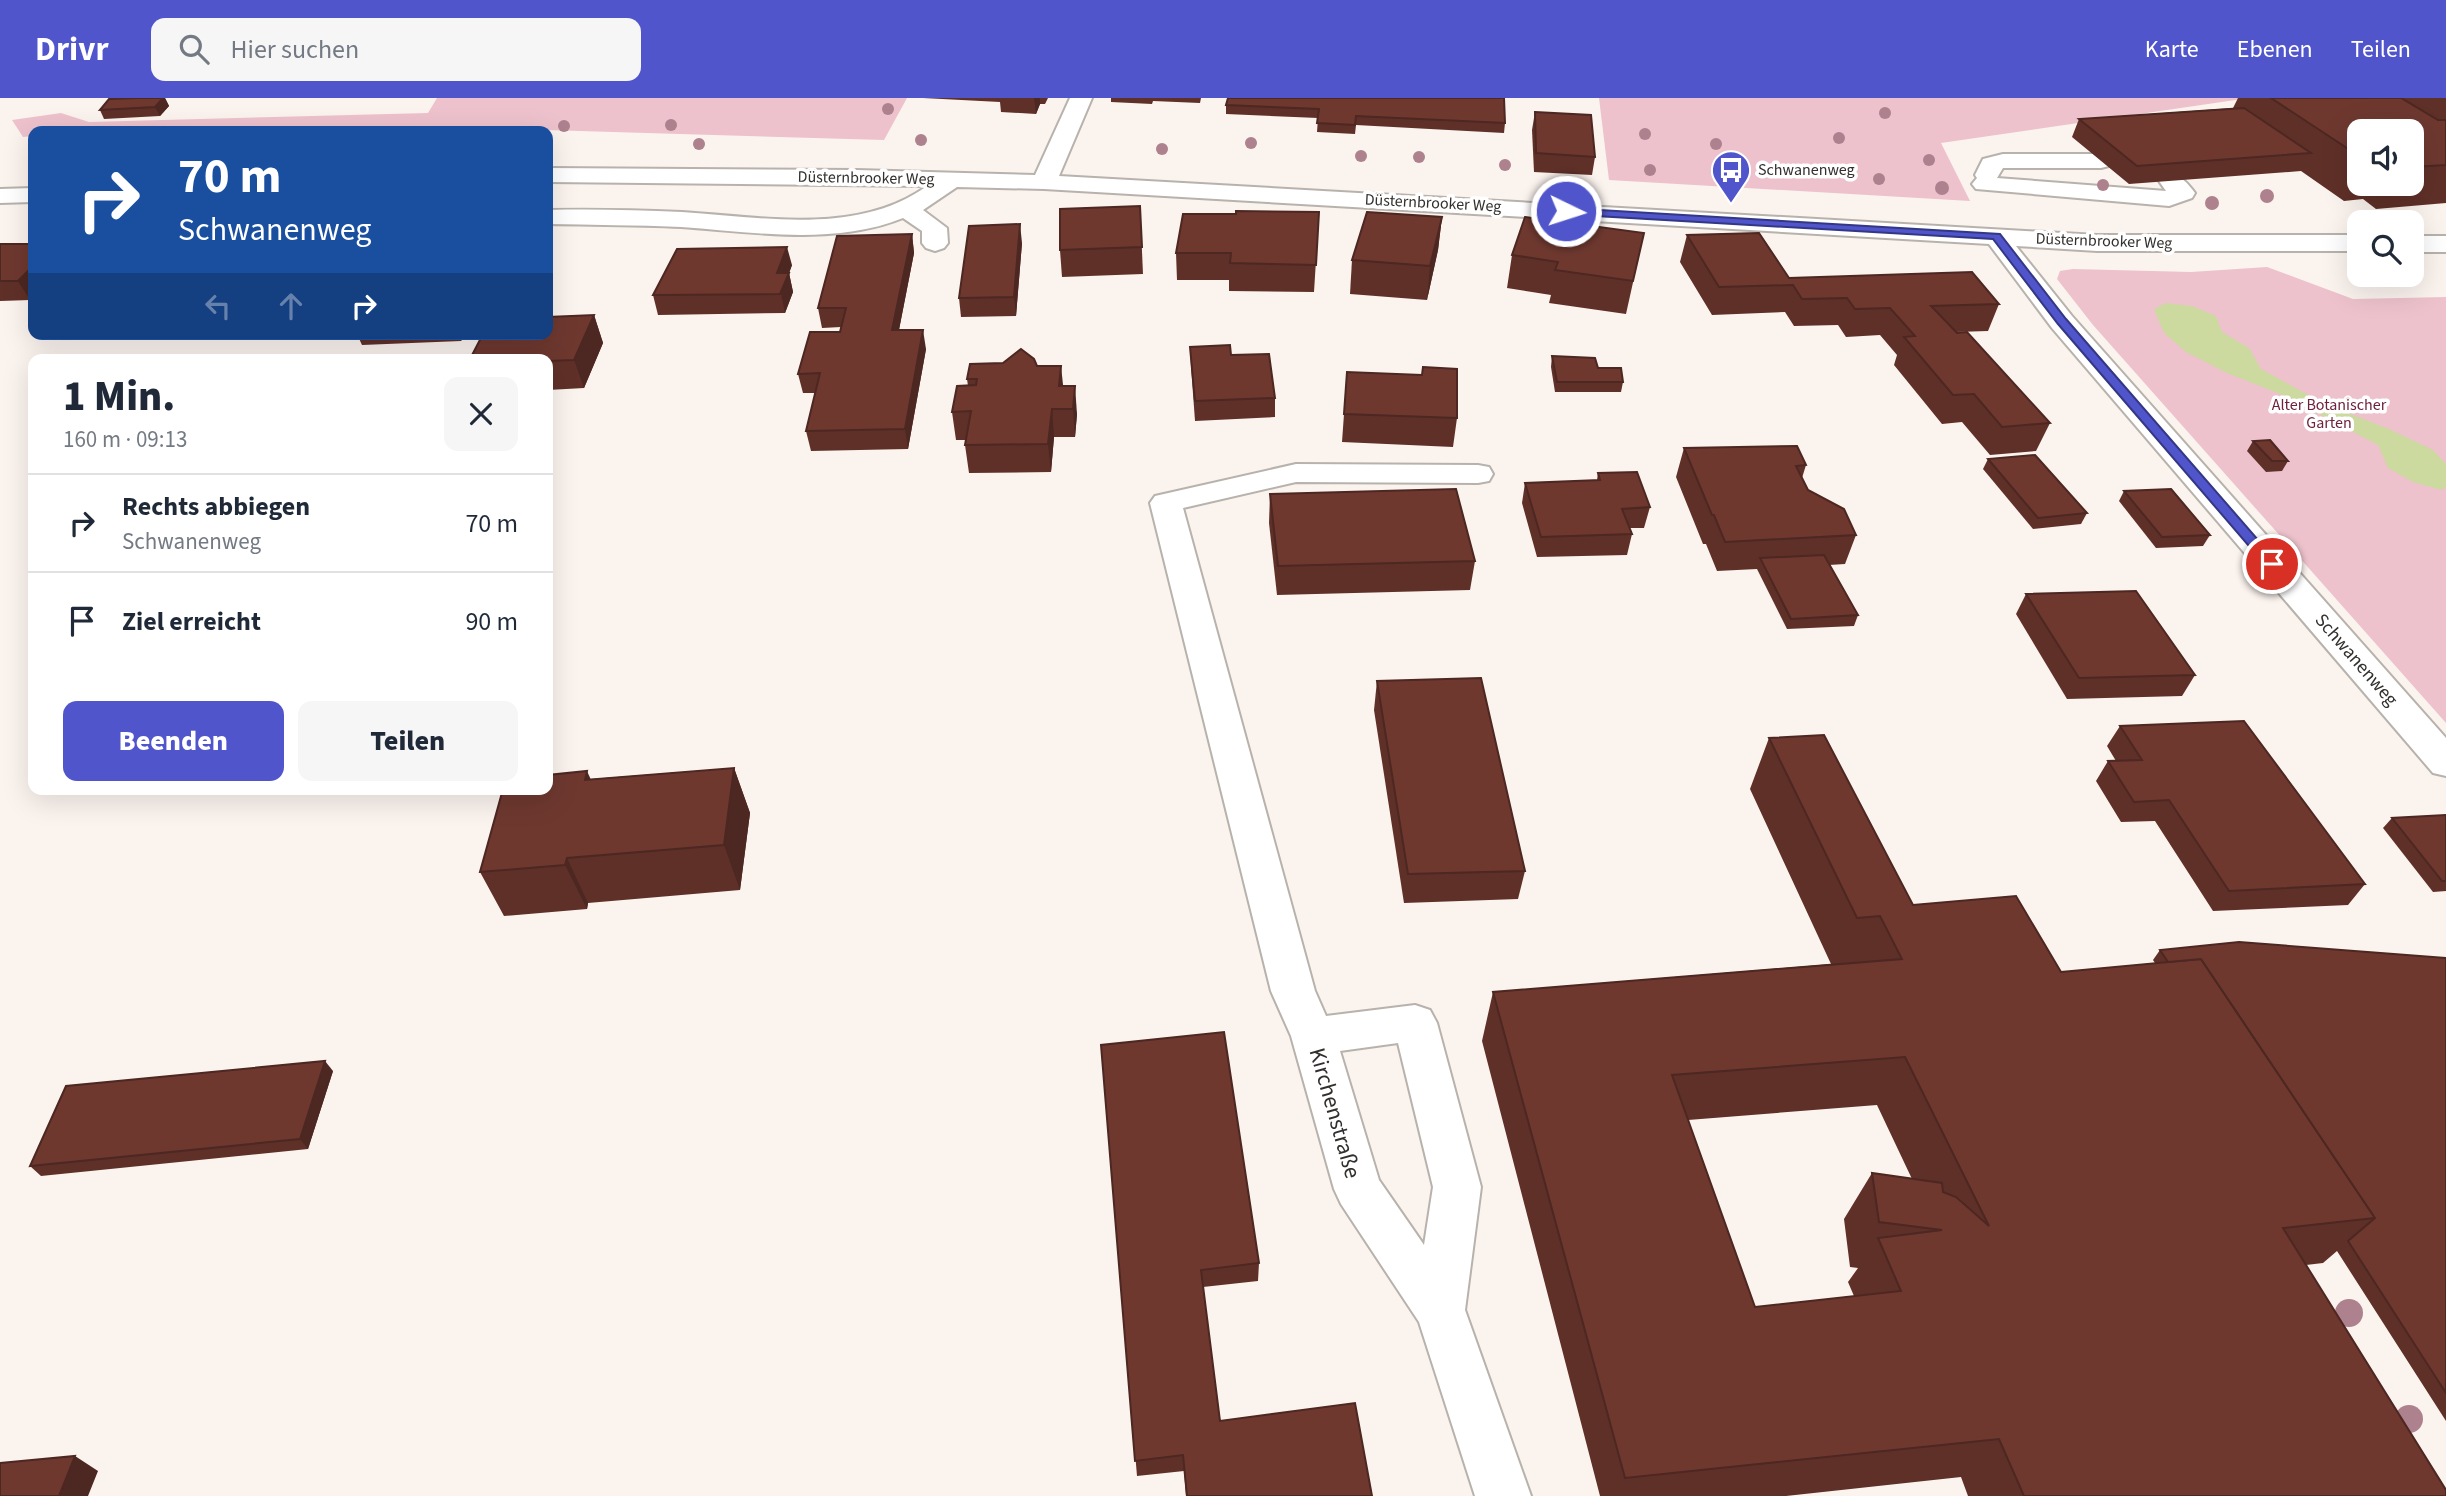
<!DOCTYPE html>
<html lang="de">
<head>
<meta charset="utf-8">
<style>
  :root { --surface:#fff; --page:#f6f6f7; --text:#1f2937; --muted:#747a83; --line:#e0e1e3; --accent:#5055cb }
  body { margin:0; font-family:"Source Sans 3",sans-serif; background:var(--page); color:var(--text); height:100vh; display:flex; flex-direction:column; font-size:26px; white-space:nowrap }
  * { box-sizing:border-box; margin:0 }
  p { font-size:23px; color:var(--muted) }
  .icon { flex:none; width:38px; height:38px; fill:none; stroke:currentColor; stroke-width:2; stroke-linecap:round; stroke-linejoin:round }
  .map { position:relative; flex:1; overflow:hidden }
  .side { position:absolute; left:28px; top:256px; width:525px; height:441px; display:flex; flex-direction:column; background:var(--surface); border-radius:14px; box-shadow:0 7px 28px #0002 }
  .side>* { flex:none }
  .banner { position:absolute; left:28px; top:28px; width:525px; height:214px; border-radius:14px; box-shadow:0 7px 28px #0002; background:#1a4fa0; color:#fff; overflow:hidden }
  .fabs { position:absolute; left:2347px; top:21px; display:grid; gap:14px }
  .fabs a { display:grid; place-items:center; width:77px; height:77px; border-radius:14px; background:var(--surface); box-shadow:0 7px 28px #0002; font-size:35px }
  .pin { position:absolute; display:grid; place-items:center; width:60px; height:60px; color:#fff; margin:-30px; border:4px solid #fff; border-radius:50%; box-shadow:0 2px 7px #0007 }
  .me { position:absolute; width:77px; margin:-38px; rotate:94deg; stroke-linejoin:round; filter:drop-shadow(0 0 5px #0008) }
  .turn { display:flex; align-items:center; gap:24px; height:147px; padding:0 35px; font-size:32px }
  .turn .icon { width:91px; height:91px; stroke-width:2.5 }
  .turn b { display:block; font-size:49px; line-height:60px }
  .lanes { display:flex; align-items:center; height:66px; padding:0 35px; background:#0003; justify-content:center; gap:35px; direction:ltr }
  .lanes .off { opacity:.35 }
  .round { display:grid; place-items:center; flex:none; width:74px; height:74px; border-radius:14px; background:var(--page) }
  .head { display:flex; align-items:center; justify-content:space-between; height:119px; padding:0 35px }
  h1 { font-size:42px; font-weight:800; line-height:52px }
  .button { display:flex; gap:14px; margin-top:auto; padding:14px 35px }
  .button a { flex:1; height:80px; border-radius:14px; background:var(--accent); color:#fff; font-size:28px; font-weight:800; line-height:80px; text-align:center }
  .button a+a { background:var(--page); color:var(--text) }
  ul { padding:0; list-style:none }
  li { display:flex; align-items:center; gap:21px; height:98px; padding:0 35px; border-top:2px solid var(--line) }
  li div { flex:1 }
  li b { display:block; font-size:26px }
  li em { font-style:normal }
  header { display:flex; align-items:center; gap:42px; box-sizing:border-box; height:98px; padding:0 35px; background:var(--accent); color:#fff }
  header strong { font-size:33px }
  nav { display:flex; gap:38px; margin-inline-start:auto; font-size:24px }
  .search { width:490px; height:63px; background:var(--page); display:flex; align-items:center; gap:18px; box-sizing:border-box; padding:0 24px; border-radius:14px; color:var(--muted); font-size:26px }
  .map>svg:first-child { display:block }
  .green { fill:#edc2cc }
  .water { fill:#ccd99f }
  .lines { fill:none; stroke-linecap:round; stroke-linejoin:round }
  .minor-casing { stroke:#b8b2ac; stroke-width:4 }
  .minor { fill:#fff; fill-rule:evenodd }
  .tree { fill:#ad818d }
  .wall { fill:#5f3028; fill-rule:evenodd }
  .shaded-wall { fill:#4d2721 }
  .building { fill:#6e382f; stroke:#4d2721; stroke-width:2; fill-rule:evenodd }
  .route { fill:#5055cb; stroke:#343784; stroke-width:2 }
  .labels { text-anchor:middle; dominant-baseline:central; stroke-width:7; stroke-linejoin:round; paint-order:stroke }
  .far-poi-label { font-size:16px; fill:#32302d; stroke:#fff; text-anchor:start }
  .far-street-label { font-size:16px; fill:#32302d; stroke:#fff }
  .far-park-label { font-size:16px; fill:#6e233d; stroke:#fff }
  .street-label { font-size:19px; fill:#32302d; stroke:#fff }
  .near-street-label { font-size:23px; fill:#32302d; stroke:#fff }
</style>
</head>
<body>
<header>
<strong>Drivr</strong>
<div class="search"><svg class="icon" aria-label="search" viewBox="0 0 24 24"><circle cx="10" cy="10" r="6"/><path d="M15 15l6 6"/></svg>Hier suchen</div>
<nav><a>Karte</a><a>Ebenen</a><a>Teilen</a></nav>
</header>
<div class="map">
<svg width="2446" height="1398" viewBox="0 0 2446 1398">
  <rect width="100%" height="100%" fill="#fbf3ee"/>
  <!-- green -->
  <g class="green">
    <polygon points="437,0 907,0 884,42 546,32 33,33 33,38 23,39 12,22 61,15 89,24 428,15"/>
    <polygon points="1599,0 2249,0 1941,45 1970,103 1609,82"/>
    <polygon points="2267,169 2353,201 2446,199 2446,625 2093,227 2057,181 2060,173 2073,171 2191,174"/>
  </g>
  <!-- water -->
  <polygon class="water" points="2166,205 2192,208 2216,218 2222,234 2249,250 2261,271 2325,306 2389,331 2433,352 2446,366 2446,389 2441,392 2413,384 2388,370 2378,347 2285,298 2227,275 2186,254 2164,235 2154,211"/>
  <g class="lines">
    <!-- minor casing -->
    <g class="minor-casing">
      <g id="minor">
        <path d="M1070 0H1092L1059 78 2097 137H2359V153H2097L2016 148 2072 218 2446 640V678L2433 675 2052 230 1989 146 1044 91 957 89 923 112 947 130 948 145 944 150 935 153 926 150 922 145V133L903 120C834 148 753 134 681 129 636 127 592 127 548 126V112C593 111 637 112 682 114 762 119 858 138 927 88L548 84V70L857 72 1035 77Z"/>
        <path d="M2003 56H2101L2109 58 2113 63 2109 68 2101 70H2003L1997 80 2166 93 2159 83 2163 78C2178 74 2186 83 2195 95L2192 100 2169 108 1976 91 1972 86 1977 80 1975 77 1983 61Z"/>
        <polygon points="33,90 33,104 0,105 0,91"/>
        <rect x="2412" y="138" width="34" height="16"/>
        <path d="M1296 366 1478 367 1489 369 1493 376 1489 383 1478 385 1296 384 1183 410 1315 893 1326 918 1415 907 1430 912 1437 925 1481 1089 1465 1212 1531 1398H1475L1419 1224 1341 1106 1334 1091 1291 938 1271 893 1150 405 1155 398ZM1398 945 1433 1089 1424 1147 1379 1082 1340 953Z"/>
      </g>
    </g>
    <!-- minor -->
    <use href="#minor" class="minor"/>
  </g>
  <!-- trees -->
  <g class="tree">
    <circle cx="888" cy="11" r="6"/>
    <circle cx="1885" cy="15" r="6"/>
    <circle cx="671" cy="27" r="6"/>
    <circle cx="564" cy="28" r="6"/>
    <circle cx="1645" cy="36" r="6"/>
    <circle cx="1839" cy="40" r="6"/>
    <circle cx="921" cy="42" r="6"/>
    <circle cx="1251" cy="45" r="6"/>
    <circle cx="699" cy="46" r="6"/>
    <circle cx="1716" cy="46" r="6"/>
    <circle cx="1162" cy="51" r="6"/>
    <circle cx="1361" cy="58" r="6"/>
    <circle cx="1419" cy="59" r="6"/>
    <circle cx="1929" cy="62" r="6"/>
    <circle cx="1505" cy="67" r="6"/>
    <circle cx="1650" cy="72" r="6"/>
    <circle cx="1879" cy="81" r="6"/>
    <circle cx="2103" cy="87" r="6"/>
    <circle cx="1942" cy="90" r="7"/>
    <circle cx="2267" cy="98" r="7"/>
    <circle cx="2212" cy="105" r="7"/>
    <circle cx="2349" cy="1215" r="14"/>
    <circle cx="2409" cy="1321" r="14"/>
  </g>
  <!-- wall -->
  <g class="wall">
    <polygon points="137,0 165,0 169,8 160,18 104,21 100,12"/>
    <polygon points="923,0 1048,0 1045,6 1040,6 1036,16 1001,14 1000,4"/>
    <polygon points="1111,0 1201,0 1200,5 1153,3 1152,6 1111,4"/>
    <polygon points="1228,0 1505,25 1504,35 1356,27 1355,36 1317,34 1318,20 1226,16 1226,7"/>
    <path d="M2238 0H2446V105L2376 111 2363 101 2344 103 2301 73 2129 86 2072 39 2079 21 2233 10ZM2359 33H2412V86H2359Z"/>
    <polygon points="1535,14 1595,59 1592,77 1534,74 1532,32"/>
    <polygon points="1140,108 1143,176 1062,179 1060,152"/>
    <polygon points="1319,114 1314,194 1229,193 1229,182 1177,182 1176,155 1236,116"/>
    <polygon points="1442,119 1438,152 1427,202 1350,196 1352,162"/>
    <polygon points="1644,135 1626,216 1549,205 1551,197 1507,190 1512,157"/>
    <polygon points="912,136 914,155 899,232 926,251 908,351 811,353 806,333 815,295 803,295 798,276 840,234 841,229 822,230 818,210"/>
    <polygon points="1687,137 1789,180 1999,206 1988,233 1956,234 2050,325 2036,353 1990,357 1962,324 1942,326 1894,267 1897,257 1880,237 1846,239 1838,227 1794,228 1785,214 1712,217 1680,164"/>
    <polygon points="1022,145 1016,218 961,219 959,200"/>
    <polygon points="0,146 33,146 33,199 30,202 0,203"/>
    <polygon points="792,167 789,175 793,194 785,215 658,217 653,197"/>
    <polygon points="594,217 603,245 584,290 548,292 548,261"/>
    <polygon points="357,236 465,236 461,243 362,247"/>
    <polygon points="1190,249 1231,257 1275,300 1275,319 1195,323 1191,268"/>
    <polygon points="1552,258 1623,284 1621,294 1555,294 1551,269"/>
    <polygon points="1037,268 1063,288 1077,316 1075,339 1054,339 1051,374 969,375 965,347 966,342 956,342 952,314 968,288 967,281"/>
    <polygon points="1423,269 1457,320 1453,349 1342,344 1347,274 1422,277"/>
    <polygon points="2253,343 2288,363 2282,373 2266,374 2247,353"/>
    <polygon points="1684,350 1806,367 1802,380 1808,392 1856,437 1845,466 1829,467 1858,517 1854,528 1787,531 1757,471 1717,473 1706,446 1703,446 1676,379"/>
    <polygon points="1988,361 2087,415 2081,426 2033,431 1983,371"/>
    <polygon points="1598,375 1650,409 1644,430 1629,430 1632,436 1627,457 1537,459 1522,405 1525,385 1597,382"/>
    <polygon points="2124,393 2210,437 2203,448 2156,450 2119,403"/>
    <polygon points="1270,396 1475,463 1470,492 1277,497 1269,425"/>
    <polygon points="2026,496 2195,577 2182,598 2067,601 2016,516"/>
    <polygon points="1377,583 1525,773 1518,801 1404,805 1374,612"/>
    <polygon points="2120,628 2365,786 2348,807 2213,813 2155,723 2121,724 2096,683 2108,663 2116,663 2107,648"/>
    <path d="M1769 640 1913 807 2061 874 2155 865 2153 862 2160 852 2446 860V1323L2337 1153 2323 1165 2306 1167 2446 1398H1968L1961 1379 1786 1398H1600L1482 943 1493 894 1831 866 1750 691ZM1877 1007 1912 1081 1872 1075 1844 1121 1850 1169 1858 1170 1848 1184 1854 1198 1755 1209 1688 1022Z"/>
    <polygon points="734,670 750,715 740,792 588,805 587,811 504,818 480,774 591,681"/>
    <polygon points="2446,717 2446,793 2433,794 2383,730 2392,720"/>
    <polygon points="1101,947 1259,1165 1258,1183 1203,1189 1220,1323 1372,1398 1186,1398 1184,1373 1137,1378"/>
    <polygon points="333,973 308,1051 41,1078 30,1068"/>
  </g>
  <!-- shaded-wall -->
  <g class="shaded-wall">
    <polygon points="163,0 165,0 169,8 160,18 155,9"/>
    <polygon points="1034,0 1040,0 1040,6 1036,16"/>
    <polygon points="1442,119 1438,152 1427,202 1430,168"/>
    <polygon points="1020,126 1022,145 1016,218 1014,199"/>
    <polygon points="912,136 914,155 895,252 892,232"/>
    <polygon points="787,149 792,167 788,178 789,175 793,194 785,215 777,175"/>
    <polygon points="33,168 33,199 30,202 18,183"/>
    <polygon points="594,217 603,245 584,290 574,262"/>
    <polygon points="923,232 926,251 908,351 905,331"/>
    <polygon points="458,236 465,236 461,243"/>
    <polygon points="1061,268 1064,296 1059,288"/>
    <polygon points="1075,288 1077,316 1075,339 1073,311"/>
    <polygon points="1052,311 1054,339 1051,374 1048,346"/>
    <polygon points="734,670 750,715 740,792 724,747"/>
    <polygon points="587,673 607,718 585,682"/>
    <polygon points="567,760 588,805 587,811 565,767"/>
    <polygon points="325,963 333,973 308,1051 300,1041"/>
    <polygon points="75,1358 98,1373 88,1398 59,1398"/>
  </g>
  <!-- building -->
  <g class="building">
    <polygon points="137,0 163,0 155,9 100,12 109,1"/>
    <polygon points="1228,0 1504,0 1505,25 1356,18 1355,27 1317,25 1319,11 1226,7"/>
    <polygon points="2271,0 2401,0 2438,22 2446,22 2446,67 2412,69 2412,33 2359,33 2359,58"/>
    <polygon points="2244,10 2311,55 2137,68 2079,21"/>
    <polygon points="1535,14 1591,17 1595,59 1536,55"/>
    <polygon points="1140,108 1142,149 1060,152 1060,111"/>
    <polygon points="1236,113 1319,114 1316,167 1230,165 1231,155 1176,155 1183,116 1236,116"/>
    <polygon points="1367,114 1442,119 1430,168 1352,162"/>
    <polygon points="1525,119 1644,135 1633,183 1555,172 1558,164 1512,157"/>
    <polygon points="1020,126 1014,199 959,200 969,128"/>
    <polygon points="1759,135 1789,180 1972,174 1999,206 1931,208 1957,235 1967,234 2050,325 2002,329 1974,296 1953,297 1904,239 1915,238 1890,210 1855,211 1847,200 1802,201 1793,187 1719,189 1687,137"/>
    <polygon points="912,136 892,232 923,232 905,331 806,333 820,275 798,276 810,234 840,234 846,210 818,210 837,138"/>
    <polygon points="0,146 33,146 33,168 18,183 0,183"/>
    <polygon points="787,149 777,175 789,175 780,196 653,197 677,151"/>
    <polygon points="594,217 574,262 548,263 548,261 470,261 483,236 548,236 548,219"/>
    <polygon points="1230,247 1231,257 1269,256 1275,300 1195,303 1190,249"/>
    <polygon points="1021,251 1034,261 1037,268 1061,268 1059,288 1075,288 1073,311 1052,311 1048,346 965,347 971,313 952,314 957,288 976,287 977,281 967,281 970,266 1003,265"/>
    <polygon points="1552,258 1595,260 1598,270 1621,270 1623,284 1557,284"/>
    <polygon points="1423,269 1457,271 1457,320 1344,316 1347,274 1422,277"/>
    <polygon points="2270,342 2288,363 2272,363 2253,343"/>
    <polygon points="1797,348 1806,367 1796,368 1808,392 1844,411 1856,437 1725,444 1714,417 1712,417 1684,350"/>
    <polygon points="2035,357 2087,415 2038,420 1988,361"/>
    <polygon points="1637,374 1650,409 1622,411 1632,436 1541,439 1525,385 1600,382 1598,375"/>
    <polygon points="1456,391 1475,463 1278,468 1270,396"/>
    <polygon points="2171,391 2210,437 2162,439 2124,393"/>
    <polygon points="1824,457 1858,517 1791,521 1760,460"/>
    <polygon points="2136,493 2195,577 2079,580 2026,496"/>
    <polygon points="1481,580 1525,773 1408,776 1377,583"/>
    <polygon points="2244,623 2365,786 2229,793 2169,702 2134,704 2108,663 2142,662 2120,628"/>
    <path d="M1824 637 1913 807 2016 798 2061 874 2201 861 2375 1120 2283 1130 2446 1392V1398H2024L1999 1341 1625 1380 1493 894 1902 861 1880 818 1857 820 1769 640ZM1905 959 1989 1128 1956 1099 1943 1094 1942 1085 1872 1075 1879 1124 1942 1132 1878 1140 1901 1193 1755 1209 1672 977Z"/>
    <polygon points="734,670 724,747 567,760 565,767 480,774 503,691 548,691 548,677 587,673 585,682"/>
    <polygon points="2446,717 2446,783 2442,783 2392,720"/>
    <polygon points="2239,844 2446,860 2446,1295 2348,1143 2375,1120 2201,861 2168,864 2160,852"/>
    <polygon points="1224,934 1259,1165 1201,1172 1220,1323 1355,1305 1372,1398 1187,1398 1183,1357 1135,1363 1101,947"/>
    <polygon points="325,963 300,1041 30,1068 66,988"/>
    <polygon points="75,1358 59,1398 0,1398 0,1365"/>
  </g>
  <!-- route -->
  <polygon class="route" points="1566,110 2000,136 2066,221 2279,466 2277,469 2267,469 2058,226 1993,141 1562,116 1562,111"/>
  <!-- icons -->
  <defs>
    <g id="bus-pin" transform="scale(2.0125)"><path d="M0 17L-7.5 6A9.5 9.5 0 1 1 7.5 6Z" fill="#5055cb" stroke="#fff"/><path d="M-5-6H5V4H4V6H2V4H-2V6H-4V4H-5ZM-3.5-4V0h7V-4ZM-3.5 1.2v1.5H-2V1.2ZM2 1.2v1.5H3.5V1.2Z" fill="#fff"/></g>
  </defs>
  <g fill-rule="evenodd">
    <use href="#bus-pin" x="1731" y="72"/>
  </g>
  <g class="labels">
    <!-- far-poi labels -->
    <g class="far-poi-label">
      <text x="1758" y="72">Schwanenweg</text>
    </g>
    <!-- far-street labels -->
    <g class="far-street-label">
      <text transform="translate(866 80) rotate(1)">Düsternbrooker Weg</text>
      <text transform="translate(1433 105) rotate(3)">Düsternbrooker Weg</text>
      <text transform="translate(2104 143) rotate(2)">Düsternbrooker Weg</text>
    </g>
    <!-- far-park labels -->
    <g class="far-park-label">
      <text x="2329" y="307">Alter Botanischer<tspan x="2329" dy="18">Garten</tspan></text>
    </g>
    <!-- street labels -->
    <g class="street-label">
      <text transform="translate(2356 562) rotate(49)">Schwanenweg</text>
    </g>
    <!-- near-street labels -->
    <g class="near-street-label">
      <text transform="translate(1335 1015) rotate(74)">Kirchenstraße</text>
    </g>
  </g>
</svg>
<div class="fabs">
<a><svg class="icon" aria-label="sound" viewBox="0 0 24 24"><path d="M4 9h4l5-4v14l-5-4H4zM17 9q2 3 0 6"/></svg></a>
<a><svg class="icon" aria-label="search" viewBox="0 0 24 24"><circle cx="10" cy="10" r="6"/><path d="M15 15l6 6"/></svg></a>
</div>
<div class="pin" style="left:2272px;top:466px;background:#d93025"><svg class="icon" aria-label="arrive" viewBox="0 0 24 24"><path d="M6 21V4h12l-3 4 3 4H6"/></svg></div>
<svg class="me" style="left:1566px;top:113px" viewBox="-20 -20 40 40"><circle r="17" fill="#5055cb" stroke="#fff" stroke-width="3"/><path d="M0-11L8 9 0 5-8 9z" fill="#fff"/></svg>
<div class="banner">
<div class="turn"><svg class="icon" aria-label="right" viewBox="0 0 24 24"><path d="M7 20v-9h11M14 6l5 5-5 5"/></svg><div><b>70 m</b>Schwanenweg</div></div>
<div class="lanes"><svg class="icon off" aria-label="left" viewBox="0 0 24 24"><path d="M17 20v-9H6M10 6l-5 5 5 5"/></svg><svg class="icon off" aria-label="ahead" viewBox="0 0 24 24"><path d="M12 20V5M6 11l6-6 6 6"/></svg><svg class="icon" aria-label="right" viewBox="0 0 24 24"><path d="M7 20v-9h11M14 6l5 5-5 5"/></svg></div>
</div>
<section class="side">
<div class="head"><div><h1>1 Min.</h1><p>160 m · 09:13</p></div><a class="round"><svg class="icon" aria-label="close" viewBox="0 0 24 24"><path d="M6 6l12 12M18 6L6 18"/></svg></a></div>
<ul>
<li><svg class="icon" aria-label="right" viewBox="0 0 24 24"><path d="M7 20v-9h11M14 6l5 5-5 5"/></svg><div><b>Rechts abbiegen</b><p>Schwanenweg</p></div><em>70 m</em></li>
<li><svg class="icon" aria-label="arrive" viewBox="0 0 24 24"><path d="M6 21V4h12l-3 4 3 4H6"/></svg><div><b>Ziel erreicht</b></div><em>90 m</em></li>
</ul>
<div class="button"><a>Beenden</a><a>Teilen</a></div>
</section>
</div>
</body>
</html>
